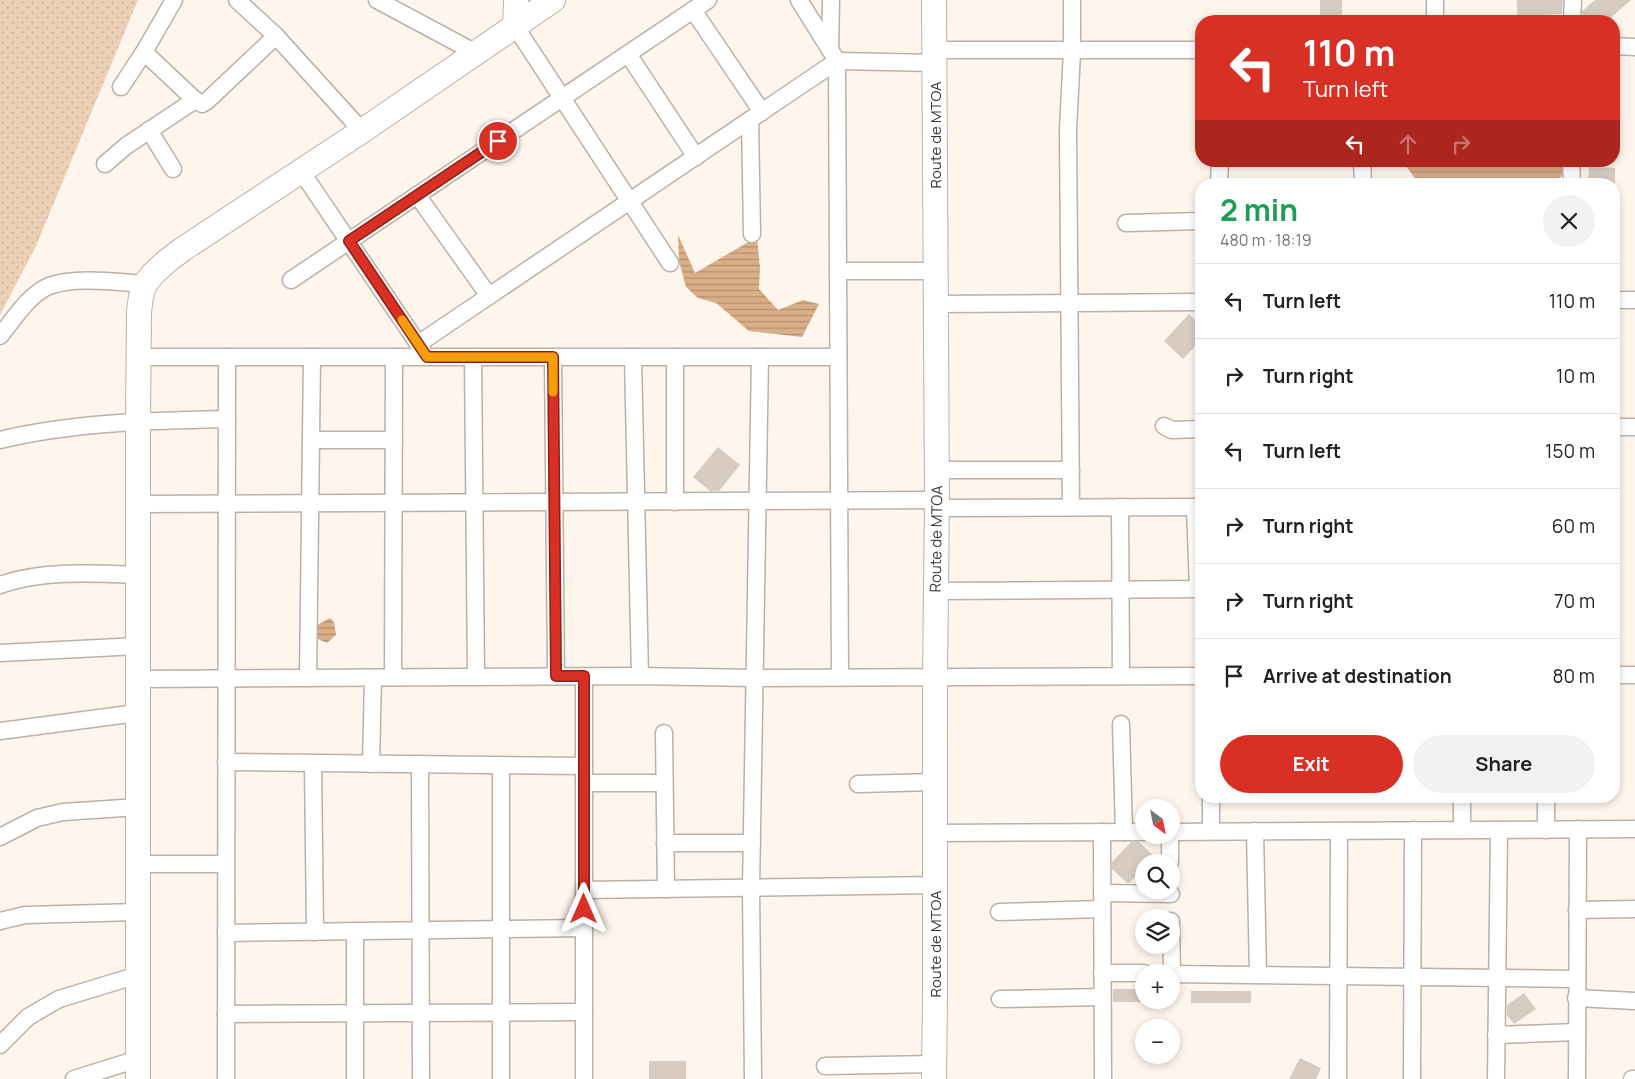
<!DOCTYPE html>
<html lang="en">
<head>
<meta charset="utf-8">
<style>
  :root { --surface:#fff; --page:#f2f2f2; --text:#222; --muted:#767676; --line:#e0e0e0; --accent:#d93025 }
  body { margin:0; font-family:Manrope,sans-serif; background:var(--page); color:var(--text); height:100vh; display:flex; flex-direction:column; font-size:19px; white-space:nowrap }
  * { box-sizing:border-box; margin:0 }
  p { font-size:16px; color:var(--muted) }
  .icon { flex:none; width:28px; height:28px; fill:none; stroke:currentColor; stroke-width:2; stroke-linecap:round; stroke-linejoin:round }
  .map { position:relative; flex:1; overflow:hidden }
  .panel { position:absolute; left:1195px; top:178px; width:425px; height:625px; display:flex; flex-direction:column; background:var(--surface); border-radius:20px; box-shadow:0 2px 8px #0003 }
  .panel>* { flex:none }
  .banner { position:absolute; left:1195px; top:15px; width:425px; height:152px; border-radius:20px; box-shadow:0 2px 8px #0003; background:#d93025; color:#fff; overflow:hidden }
  .needle { width:32px; rotate:148deg }
  .controls { position:absolute; left:1135px; top:799px; display:grid; gap:10px }
  .controls a { display:grid; place-items:center; width:45px; height:45px; border-radius:50%; background:var(--surface); box-shadow:0 2px 8px #0003; font-size:25px }
  .pin { position:absolute; display:grid; place-items:center; width:42px; height:42px; color:#fff; margin:-21px; border:2px solid #fff; border-radius:50%; box-shadow:0 1px 5px #0007 }
  .me { position:absolute; width:55px; margin:-28px; rotate:0deg; stroke-linejoin:round; filter:drop-shadow(0 0 4px #0008) }
  .turn { display:flex; align-items:center; gap:18px; height:105px; padding:0 25px; font-size:22px }
  .turn .icon { width:65px; height:65px; stroke-width:2.5 }
  .turn b { display:block; font-size:35px; line-height:42px }
  .lanes { display:flex; align-items:center; height:48px; padding:0 25px; background:#0003; justify-content:center; gap:25px; direction:ltr }
  .lanes .off { opacity:.35 }
  .round { display:grid; place-items:center; flex:none; width:52px; height:52px; border-radius:26px; background:var(--page) }
  .summary { display:flex; align-items:center; justify-content:space-between; height:85px; padding:0 25px }
  h1 { font-size:30px; font-weight:700; line-height:38px; color:#1e9e55 }
  .button { display:flex; gap:10px; margin-top:auto; padding:10px 25px }
  .button a { flex:1; height:58px; border-radius:30px; background:var(--accent); color:#fff; font-size:20px; font-weight:700; line-height:58px; text-align:center }
  .button a+a { background:var(--page); color:var(--text) }
  ul { padding:0; list-style:none }
  li { display:flex; align-items:center; gap:15px; height:75px; padding:0 25px; border-top:1px solid var(--line) }
  li div { flex:1 }
  li b { display:block; font-size:19px }
  li em { font-style:normal }
  .map>svg:first-child { display:block }
  .grass { fill:url(#grass-dots) }
  .water { fill:url(#water-rules) }
  .building { fill:#d8ccc2 }
  .lines { fill:none; stroke-linecap:round; stroke-linejoin:round }
  .street-casing { stroke:#bcb1a7; stroke-width:19 }
  .secondary-casing { stroke:#bcb1a7; stroke-width:26 }
  .street { stroke:#fff; stroke-width:16 }
  .secondary { stroke:#fff; stroke-width:24 }
  .route-casing { stroke:#8d1f18; stroke-width:12 }
  .route { stroke:#d93025; stroke-width:9 }
  .slow { stroke:#f59e0b; stroke-width:9 }
  .labels { text-anchor:middle; dominant-baseline:central; stroke-width:5; stroke-linejoin:round; paint-order:stroke }
  .street-label { font-size:15px; fill:#3e3935; stroke:#fff }
</style>
</head>
<body>
<div class="map">
<svg width="1635" height="1079" viewBox="0 0 1635 1079">
  <defs>
    <pattern id="grass-dots" width="8" height="8" patternUnits="userSpaceOnUse" patternTransform="scale(1.25)"><rect width="8" height="8" fill="#ecd0b6"/><path d="M2 2h.1M6 6h.1" fill="none" stroke="#cbb39d" stroke-width="1.8" stroke-linecap="round"/></pattern>
    <pattern id="water-rules" width="6" height="5" patternUnits="userSpaceOnUse" patternTransform="scale(1.25)"><rect width="6" height="5" fill="#daaf87"/><path d="M0 2.5h6" fill="none" stroke="#b28f6f"/></pattern>
  </defs>
  <rect width="100%" height="100%" fill="#fef5ed"/>
  <!-- grass -->
  <polygon class="grass" points="0,0 138,0 36,246 0,315"/>
  <!-- water -->
  <g class="water">
    <polygon points="1379,161 1562,161 1562,175 1556,184 1419,184 1406,166 1379,166"/>
    <polygon points="678,235 695,273 757,237 760,268 759,289 778,310 803,300 819,304 802,337 749,331 716,303 698,298 686,287 679,261"/>
    <polygon points="330,618 334,622 336,635 327,643 318,639 315,626"/>
  </g>
  <!-- building -->
  <g class="building">
    <rect x="1320" y="0" width="22" height="21"/>
    <polygon points="1517,0 1563,0 1562,14 1517,16"/>
    <polygon points="1595,0 1631,0 1607,21 1590,21 1582,13 1582,11"/>
    <polygon points="1589,167 1615,168 1615,183 1588,182"/>
    <polygon points="1189,314 1201,326 1201,340 1183,359 1164,341"/>
    <polygon points="718,447 740,465 719,491 710,491 693,477"/>
    <polygon points="1131,842 1139,842 1160,862 1144,862 1144,868 1129,883 1127,883 1112,869 1112,862"/>
    <rect x="1113" y="989" width="31" height="13"/>
    <rect x="1191" y="991" width="60" height="12"/>
    <polygon points="1524,993 1536,1009 1514,1024 1507,1015 1507,1005"/>
    <polygon points="1300,1058 1321,1068 1316,1079 1289,1079"/>
    <rect x="649" y="1061" width="37" height="18"/>
  </g>
  <g class="lines">
    <!-- street casing -->
    <g class="street-casing">
      <g id="street">
        <polyline points="237,0 276,36 362,131"/>
        <polyline points="377,0 476,53"/>
        <polyline points="799,0 837,61 840,677"/>
        <polyline points="1435,0 1435,21"/>
        <polyline points="693,10 762,112"/>
        <polyline points="1572,21 1573,0"/>
        <polyline points="515,26 670,263"/>
        <polyline points="1614,46 1635,47"/>
        <polyline points="830,50 831,0"/>
        <polyline points="935,50 1201,50"/>
        <polyline points="144,52 195,100 202,104 207,101 276,36"/>
        <polyline points="628,54 696,157"/>
        <polyline points="121,87 144,52 174,0"/>
        <polyline points="750,120 752,234"/>
        <polyline points="149,130 173,169"/>
        <polyline points="1362,161 1363,184"/>
        <polyline points="1571,161 1572,184"/>
        <polyline points="105,164 126,146 195,100"/>
        <polyline points="301,171 423,351"/>
        <polyline points="1219,184 1220,161"/>
        <polyline points="417,195 489,296"/>
        <polyline points="1126,223 1201,221"/>
        <polyline points="838,271 936,271"/>
        <polyline points="291,280 708,0"/>
        <polyline points="1614,300 1635,300"/>
        <polyline points="937,304 1201,302"/>
        <path d="M0 336C14 319 28 295 49 286 76 276 116 282 145 284"/>
        <polyline points="418,344 837,61 935,63"/>
        <polyline points="139,357 838,357"/>
        <polyline points="473,357 476,677"/>
        <polyline points="553,357 556,676"/>
        <polyline points="633,357 640,676"/>
        <polyline points="1164,426 1172,430 1201,429"/>
        <polyline points="1614,427 1635,427"/>
        <path d="M0 440C74 422 151 421 227 419"/>
        <polyline points="311,440 394,440"/>
        <polyline points="937,470 1071,470"/>
        <polyline points="675,502 675,357"/>
        <polyline points="138,504 937,500"/>
        <polyline points="1071,507 1068,130 1072,51 1072,0"/>
        <polyline points="1120,507 1121,676"/>
        <polyline points="1195,507 1198,589"/>
        <polyline points="937,508 1201,507"/>
        <path d="M0 585C41 570 94 573 138 575"/>
        <polyline points="936,591 1201,589"/>
        <polyline points="0,653 138,646"/>
        <polyline points="1614,675 1635,675"/>
        <polyline points="584,676 584,1079"/>
        <polyline points="393,677 394,357"/>
        <polyline points="308,678 312,357"/>
        <polyline points="138,679 640,676 754,678 1201,676"/>
        <polyline points="1121,724 1124,832"/>
        <polyline points="0,731 137,713"/>
        <polyline points="664,733 666,889"/>
        <polyline points="226,762 584,766"/>
        <polyline points="313,763 315,932"/>
        <polyline points="371,764 373,678"/>
        <polyline points="420,764 421,1079"/>
        <polyline points="501,765 501,1079"/>
        <polyline points="584,783 664,783"/>
        <polyline points="858,784 935,782"/>
        <polyline points="1211,796 1211,831"/>
        <polyline points="1462,796 1462,830"/>
        <polyline points="1546,796 1546,830"/>
        <polyline points="1255,831 1258,975"/>
        <polyline points="1102,832 1103,1079"/>
        <polyline points="1171,832 1635,829"/>
        <polyline points="935,833 1144,832"/>
        <polyline points="1170,835 1170,862"/>
        <polyline points="0,837 37,818 63,812 138,807"/>
        <polyline points="665,843 752,843"/>
        <polyline points="138,864 226,864"/>
        <polyline points="584,890 935,885"/>
        <polyline points="1102,893 1171,894"/>
        <polyline points="1577,910 1635,909"/>
        <polyline points="999,912 1102,909"/>
        <polyline points="0,921 25,915 138,912"/>
        <polyline points="1171,921 1172,974"/>
        <polyline points="226,933 584,928"/>
        <polyline points="1102,973 1144,973"/>
        <polyline points="1171,974 1577,979"/>
        <polyline points="1576,998 1635,1001"/>
        <polyline points="1000,999 1102,997"/>
        <polyline points="226,1014 584,1012"/>
        <polyline points="1496,1035 1576,1032"/>
        <polyline points="0,1045 28,1017 59,999 138,975"/>
        <polyline points="825,1066 934,1064"/>
        <polyline points="74,1079 138,1059"/>
        <polyline points="226,1079 227,357"/>
        <polyline points="355,1079 355,931"/>
        <polyline points="753,1079 751,888 760,357"/>
        <polyline points="1338,1079 1339,831"/>
        <polyline points="1412,1079 1413,830"/>
        <polyline points="1496,1079 1499,830"/>
        <polyline points="1577,1079 1578,829"/>
        <polyline points="1632,1079 1635,1079"/>
      </g>
    </g>
    <!-- secondary casing -->
    <g class="secondary-casing">
      <g id="secondary">
        <polyline points="515,26 516,0"/>
        <polyline points="138,1079 138,421 139,312 141,296 145,284 153,274 167,261 183,249 362,131 553,0"/>
        <polyline points="934,1079 935,996 935,677 937,500 934,0"/>
      </g>
    </g>
    <!-- street -->
    <use href="#street" class="street"/>
    <!-- secondary -->
    <use href="#secondary" class="secondary"/>
  </g>
  <g class="lines">
    <!-- route casing -->
    <g class="route-casing">
      <polyline id="route" points="498,141 349,241 427,357 553,357 556,676 584,676 584,909"/>
    </g>
    <!-- route -->
    <use href="#route" class="route"/>
    <!-- slow -->
    <polyline class="slow" points="402,320 427,357 553,357 553,392"/>
  </g>
  <g class="labels">
    <!-- street labels -->
    <g class="street-label">
      <text transform="translate(935 135) rotate(-90)">Route de MTOA</text>
      <text transform="translate(936 539) rotate(-89)">Route de MTOA</text>
      <text transform="translate(935 944) rotate(-90)">Route de MTOA</text>
    </g>
  </g>
</svg>
<div class="controls">
<a><svg class="needle" viewBox="-14 -14 28 28"><path d="M0-13l5 13h-10z" fill="#e53935"/><path d="M0 13l5-13h-10z" fill="#767676"/></svg></a>
<a><svg class="icon" aria-label="search" viewBox="0 0 24 24"><circle cx="10" cy="10" r="6"/><path d="M15 15l6 6"/></svg></a>
<a><svg class="icon" aria-label="layers" viewBox="0 0 24 24"><path d="M12 4l9 5-9 5-9-5zM3 14l9 5 9-5"/></svg></a>
<a>+</a>
<a>−</a>
</div>
<div class="pin" style="left:498px;top:141px;background:#d93025"><svg class="icon" aria-label="arrive" viewBox="0 0 24 24"><path d="M6 21V4h12l-3 4 3 4H6"/></svg></div>
<svg class="me" style="left:584px;top:909px" viewBox="-20 -20 40 40"><path d="M0-17L14 15 0 8-14 15z" fill="#d93025" stroke="#fff" stroke-width="4"/></svg>
<div class="banner">
<div class="turn"><svg class="icon" aria-label="left" viewBox="0 0 24 24"><path d="M17 20v-9H6M10 6l-5 5 5 5"/></svg><div><b>110 m</b>Turn left</div></div>
<div class="lanes"><svg class="icon" aria-label="left" viewBox="0 0 24 24"><path d="M17 20v-9H6M10 6l-5 5 5 5"/></svg><svg class="icon off" aria-label="ahead" viewBox="0 0 24 24"><path d="M12 20V5M6 11l6-6 6 6"/></svg><svg class="icon off" aria-label="right" viewBox="0 0 24 24"><path d="M7 20v-9h11M14 6l5 5-5 5"/></svg></div>
</div>
<section class="panel">
<div class="summary"><div><h1>2 min</h1><p>480 m · 18:19</p></div><a class="round"><svg class="icon" aria-label="close" viewBox="0 0 24 24"><path d="M6 6l12 12M18 6L6 18"/></svg></a></div>
<ul>
<li><svg class="icon" aria-label="left" viewBox="0 0 24 24"><path d="M17 20v-9H6M10 6l-5 5 5 5"/></svg><div><b>Turn left</b></div><em>110 m</em></li>
<li><svg class="icon" aria-label="right" viewBox="0 0 24 24"><path d="M7 20v-9h11M14 6l5 5-5 5"/></svg><div><b>Turn right</b></div><em>10 m</em></li>
<li><svg class="icon" aria-label="left" viewBox="0 0 24 24"><path d="M17 20v-9H6M10 6l-5 5 5 5"/></svg><div><b>Turn left</b></div><em>150 m</em></li>
<li><svg class="icon" aria-label="right" viewBox="0 0 24 24"><path d="M7 20v-9h11M14 6l5 5-5 5"/></svg><div><b>Turn right</b></div><em>60 m</em></li>
<li><svg class="icon" aria-label="right" viewBox="0 0 24 24"><path d="M7 20v-9h11M14 6l5 5-5 5"/></svg><div><b>Turn right</b></div><em>70 m</em></li>
<li><svg class="icon" aria-label="arrive" viewBox="0 0 24 24"><path d="M6 21V4h12l-3 4 3 4H6"/></svg><div><b>Arrive at destination</b></div><em>80 m</em></li>
</ul>
<div class="button"><a>Exit</a><a>Share</a></div>
</section>
</div>
</body>
</html>
